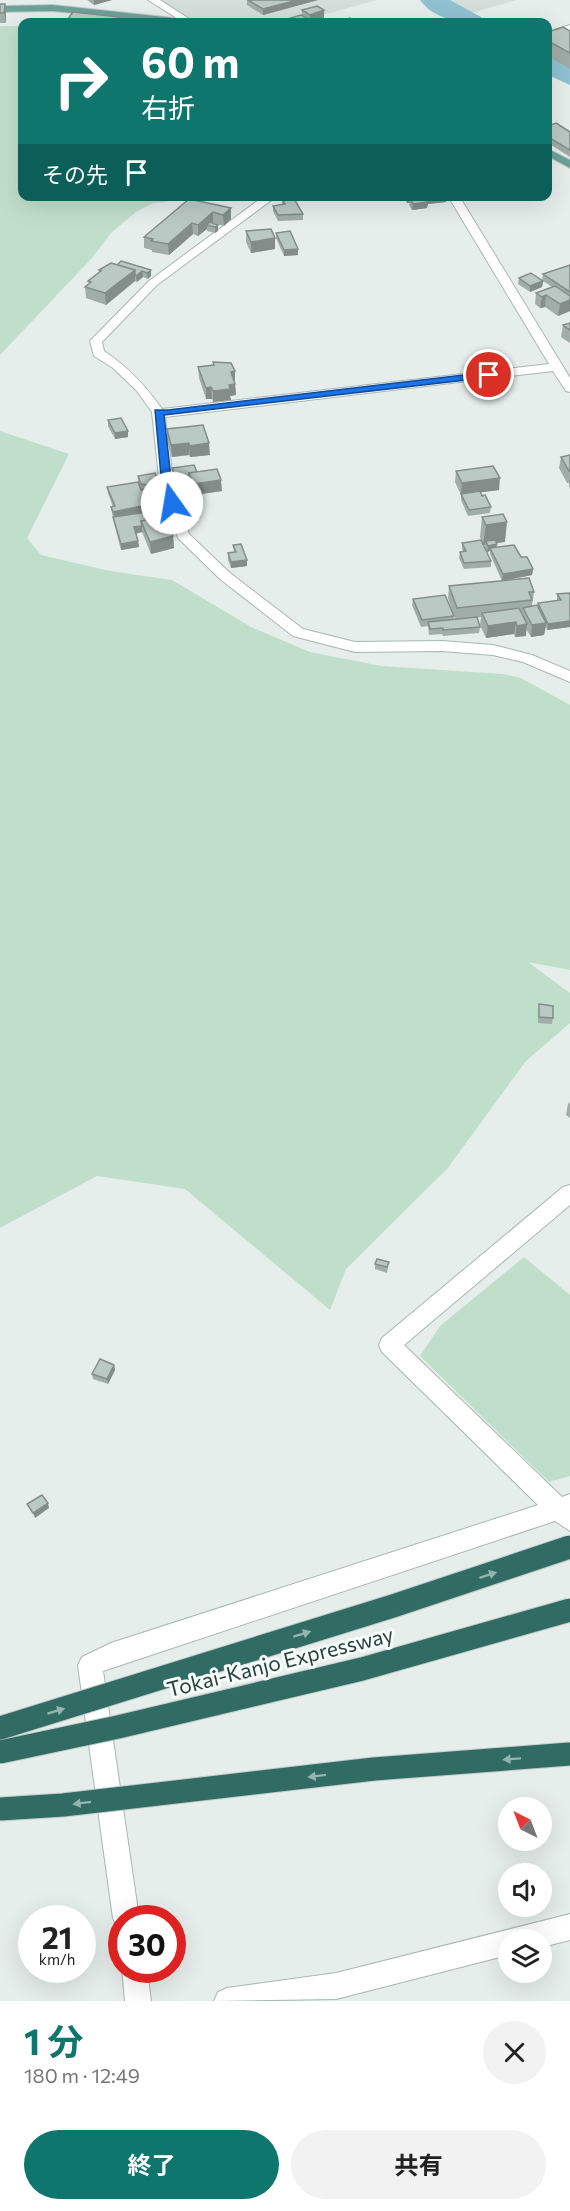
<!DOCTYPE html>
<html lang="ja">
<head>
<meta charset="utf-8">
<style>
  :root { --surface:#fff; --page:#f2f2f2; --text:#222; --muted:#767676; --accent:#0f766e }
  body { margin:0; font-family:Commissioner,"Noto Sans JP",sans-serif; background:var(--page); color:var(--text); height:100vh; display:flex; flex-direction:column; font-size:22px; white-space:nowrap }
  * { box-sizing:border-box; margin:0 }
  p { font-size:20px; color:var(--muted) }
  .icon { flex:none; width:33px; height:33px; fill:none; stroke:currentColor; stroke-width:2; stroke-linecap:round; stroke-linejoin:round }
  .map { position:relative; height:2001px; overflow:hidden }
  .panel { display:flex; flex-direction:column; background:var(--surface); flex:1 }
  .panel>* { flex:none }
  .hud { position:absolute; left:18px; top:18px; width:534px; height:183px; border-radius:12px; box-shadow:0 6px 24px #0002; background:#0f766e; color:#fff; overflow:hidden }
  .needle { width:39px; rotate:318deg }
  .controls { position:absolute; left:498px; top:1797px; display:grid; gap:12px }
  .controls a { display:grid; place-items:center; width:54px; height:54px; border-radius:50%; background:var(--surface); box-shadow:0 6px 24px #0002; font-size:30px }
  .speed { position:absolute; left:18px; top:1905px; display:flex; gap:12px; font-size:30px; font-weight:700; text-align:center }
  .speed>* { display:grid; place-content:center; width:78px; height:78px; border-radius:50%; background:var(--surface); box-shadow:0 6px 24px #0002; line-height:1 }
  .speed small { font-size:15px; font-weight:400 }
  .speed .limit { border:9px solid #d22; background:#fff; color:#111 }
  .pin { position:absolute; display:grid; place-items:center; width:51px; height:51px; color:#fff; margin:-26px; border:3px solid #fff; border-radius:50%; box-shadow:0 2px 6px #0007 }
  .me { position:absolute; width:66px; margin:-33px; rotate:347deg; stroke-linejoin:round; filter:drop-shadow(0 0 4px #0008) }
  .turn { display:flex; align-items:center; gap:21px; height:126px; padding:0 24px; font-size:27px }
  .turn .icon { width:78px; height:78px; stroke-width:2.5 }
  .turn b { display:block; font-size:42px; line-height:51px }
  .then { display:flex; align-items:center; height:57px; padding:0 24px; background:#0003; gap:12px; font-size:22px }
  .round { display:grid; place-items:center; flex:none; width:63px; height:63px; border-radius:32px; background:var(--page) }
  .head { display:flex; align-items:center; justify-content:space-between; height:102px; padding:0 24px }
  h1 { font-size:36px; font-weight:700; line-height:45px; color:var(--accent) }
  .button { display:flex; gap:12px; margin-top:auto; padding:12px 24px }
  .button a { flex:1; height:69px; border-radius:36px; background:var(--accent); color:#fff; font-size:24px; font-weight:700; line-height:69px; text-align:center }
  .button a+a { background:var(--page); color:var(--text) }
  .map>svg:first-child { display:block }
  .built { fill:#d4deda }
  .green { fill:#c0dfcb }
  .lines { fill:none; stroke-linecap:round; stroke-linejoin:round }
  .river { fill:#90c2d1; fill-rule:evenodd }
  .street-casing { stroke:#a8b7b3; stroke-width:2 }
  .secondary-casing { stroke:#a5bab4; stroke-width:2 }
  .primary-casing { stroke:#c2cac8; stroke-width:2 }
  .street { fill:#fff; fill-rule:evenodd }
  .secondary { fill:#fff; fill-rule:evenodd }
  .primary { fill:#6ca299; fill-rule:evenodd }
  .highway-bridge-casing { stroke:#c2cac8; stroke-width:25; stroke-linecap:butt }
  .highway-bridge { stroke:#316c64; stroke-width:23 }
  .wall { fill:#a1ada9 }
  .shaded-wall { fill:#838d8a }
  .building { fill:#bbc9c5; stroke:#838d8a; stroke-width:1.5 }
  .oneway { fill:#94b4ae }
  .route { fill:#1a73e8; stroke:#114b97; stroke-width:1.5 }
  .labels { text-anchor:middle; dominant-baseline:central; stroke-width:6; stroke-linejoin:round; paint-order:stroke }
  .near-street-label { font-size:21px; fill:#25413b; stroke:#f7fbf9 }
</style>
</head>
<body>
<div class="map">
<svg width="570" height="2001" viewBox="0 0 570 2001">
  <rect width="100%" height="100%" fill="#e6eeeb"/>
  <!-- built -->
  <g class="built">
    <polygon points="158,0 377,0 297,22 217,22 188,19"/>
    <polygon points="443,0 516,0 468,14"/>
  </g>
  <!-- green -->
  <g class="green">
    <polygon points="0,26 22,26 22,196 182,197 165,202 153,203 136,212 111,233 92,258 0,355"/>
    <polygon points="0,431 69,454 27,538 41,555 110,571 172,580 251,627 310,652 381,666 503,674 521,678 570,705 570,970 528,962 570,993 570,1023 526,1061 447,1169 346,1269 330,1310 185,1189 97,1176 0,1228"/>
    <polygon points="524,1257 570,1295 570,1476 549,1482 420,1356 440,1326"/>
  </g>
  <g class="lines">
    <!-- river -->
    <g class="river">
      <path d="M420 0H450L481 17 484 22C463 24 434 20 420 0Z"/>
      <polygon points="548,56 570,66 570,85 548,75"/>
    </g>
    <!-- street casing -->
    <g class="street-casing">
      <g id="street">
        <polygon points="148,0 160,0 194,22 183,22"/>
        <path d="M264 196H277L157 285 102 342 104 351C128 367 145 385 162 409L549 364 448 196H459L570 378V392L566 391 553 371 165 417 174 487 189 534 230 573 303 629 355 642 442 641 493 645 532 655 570 671V682L523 662 493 655 442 651 355 652 293 636 220 579 178 538 160 487 152 412 136 390 113 368 94 356 90 341 149 281Z"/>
        <polygon points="570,1185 570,1205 404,1345 562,1497 570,1494 570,1531 555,1521 103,1671 139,1918 122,1918 122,1929 117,1927 113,1918 78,1665 82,1657 111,1643 538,1505 382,1352 379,1345 382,1338 563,1187"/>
        <polygon points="570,1914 570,1940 542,1947 542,1940 508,1940 508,1955 336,1999 214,2001 218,1992 227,1988 336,1973"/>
        <polygon points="122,1968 147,1970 151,2001 125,2001"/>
      </g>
    </g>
    <!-- secondary casing -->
    <g class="secondary-casing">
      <polygon id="secondary" points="570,25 570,31 548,38 548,32"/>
    </g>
    <!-- primary casing -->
    <g class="primary-casing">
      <g id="primary">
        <polygon points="53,5 183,19 188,22 161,22 53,11 0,12 0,6"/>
        <polygon points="548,149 570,160 570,168 548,156"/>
      </g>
    </g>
    <!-- street -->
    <use href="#street" class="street"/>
    <!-- secondary -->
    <use href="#secondary" class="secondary"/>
    <!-- primary -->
    <use href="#primary" class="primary"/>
    <!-- highway-bridge casing -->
    <g class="highway-bridge-casing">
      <g id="highway-bridge">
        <polyline points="0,1728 393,1606 570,1547"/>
        <polyline points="0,1752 118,1727 362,1669 570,1610"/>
        <polyline points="0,1809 63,1805 374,1769 570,1754"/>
      </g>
    </g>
    <!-- highway-bridge -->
    <use href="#highway-bridge" class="highway-bridge"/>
  </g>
  <!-- wall -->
  <g class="wall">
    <polygon points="87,0 112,0 94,5"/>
    <polygon points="247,0 318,0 263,15 247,5"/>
    <polygon points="0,4 5,4 6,14 6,23 0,23"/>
    <polygon points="302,10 324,22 284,22 284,20 302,16"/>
    <polygon points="67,20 120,20 132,22 67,22"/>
    <polygon points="570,31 570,69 548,56 548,32"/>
    <polygon points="548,126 570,132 570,157 548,143"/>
    <polygon points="231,196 245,196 240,200"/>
    <polygon points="403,196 447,196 446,202 428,204 427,208 412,210 409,205 410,203 407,203"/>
    <polygon points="189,199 231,219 224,226 213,223 218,231 215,233 207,231 207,229 198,236 193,234 169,255 152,252 152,250 144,248 144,237"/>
    <polygon points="282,199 303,214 303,220 278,221 273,211 273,206 282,204"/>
    <polygon points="246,231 275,249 251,253 246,242"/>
    <polygon points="276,233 298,249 298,255 284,256 276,238"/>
    <polygon points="117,265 151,270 151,276 148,279 143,277 137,282 135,281 106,305 86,298 85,287 89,284 88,281 99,273 99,270"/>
    <polygon points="570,265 570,311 558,316 545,307 540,308 535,304 536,293 552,287 542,280 543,274"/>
    <polygon points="519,278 543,281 542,287 530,292 518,284"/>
    <polygon points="570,323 570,343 561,337 563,325"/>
    <polygon points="213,362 235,383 236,395 230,396 231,400 213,402 212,399 206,399 199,378 198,367 213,365"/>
    <polygon points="108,420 128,431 128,437 115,439 108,426"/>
    <polygon points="167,429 210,455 190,457 189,455 172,457 167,441"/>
    <polygon points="570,455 570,489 569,486 569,483 567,483 559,468 561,457"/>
    <polygon points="172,468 197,472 222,491 194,495 190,486 190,495 178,497 176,491 176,484 173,474"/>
    <polygon points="456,471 499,490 480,492 491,507 490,513 468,516 461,500 461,494 461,495 455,482"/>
    <polygon points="138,476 159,483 160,489 165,507 136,514 149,520 163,524 173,536 174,548 151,554 142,532 136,533 139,547 121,550 114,523 111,507 113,507 108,493 107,487 138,482"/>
    <polygon points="482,517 505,542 496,543 497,547 521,557 533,569 532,575 502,581 490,554 490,551 487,552 485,547 485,545 483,545 491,561 491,567 464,569 459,558 460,552 463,552 462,549 462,543 481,540 480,537"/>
    <polygon points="233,545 247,566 231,568 228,560 228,553 234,553"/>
    <polygon points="449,586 534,592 532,606 537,606 538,603 557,600 557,594 570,595 570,627 547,630 546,627 544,635 531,637 526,629 526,636 515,637 514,634 486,638 480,625 481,617 477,618 480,627 479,633 443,636 442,634 429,635 428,626 421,627 412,605 413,599 454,616 454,620 455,619 448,598"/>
    <polygon points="539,1004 553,1018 552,1024 538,1023"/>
    <polygon points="570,1102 570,1118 566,1115 568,1104"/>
    <polygon points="375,1264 388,1267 387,1273 375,1269"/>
    <polygon points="114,1365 115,1370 108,1384 93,1379 92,1374"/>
  </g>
  <!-- shaded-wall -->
  <g class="shaded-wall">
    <polygon points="94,0 112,0 94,5"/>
    <polygon points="298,0 318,0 263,15 263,9"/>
    <polygon points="5,4 6,14 6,23 4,13"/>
    <polygon points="324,10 324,22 309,22 310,15"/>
    <polygon points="407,196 424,196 424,199 410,199 410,203 407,203"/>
    <polygon points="427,196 447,196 446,202 428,204 427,208 412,210 413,204 427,203"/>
    <polygon points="231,208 231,219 224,226 223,215"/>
    <polygon points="213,212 213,223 207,225 207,229 198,236 198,225"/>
    <polygon points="192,223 193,234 169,255 168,244"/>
    <polygon points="218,225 218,231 215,233 215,227"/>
    <polygon points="275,238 275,249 251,253 251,242"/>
    <polygon points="298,249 298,255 284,256 284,250"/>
    <polygon points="135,270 135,281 106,305 105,293"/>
    <polygon points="151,270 151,276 148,279 147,273"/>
    <polygon points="142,271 143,277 137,282 136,276"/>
    <polygon points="543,281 542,287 530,292 530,286"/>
    <polygon points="546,295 545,307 540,308 542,297"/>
    <polygon points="570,300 570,311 558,316 560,304"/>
    <polygon points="235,371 235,383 231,372"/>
    <polygon points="235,384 236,395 230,396 231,400 213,402 213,391 229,385"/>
    <polygon points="211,387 212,399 206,399 206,388"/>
    <polygon points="128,431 128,437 115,439 115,433"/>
    <polygon points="189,443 189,455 172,457 171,445"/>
    <polygon points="209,443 210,455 190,457 189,446"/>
    <polygon points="500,478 499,490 461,495 462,483"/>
    <polygon points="221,480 222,491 194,495 193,484"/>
    <polygon points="159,483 160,495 149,496 149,485"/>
    <polygon points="190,483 190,495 178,497 178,485"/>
    <polygon points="165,501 165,507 114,518 113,512"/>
    <polygon points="507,522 505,542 487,544 486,541 485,545 483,545 486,525"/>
    <polygon points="142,526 142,532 135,534 134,527"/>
    <polygon points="173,536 174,548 151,554 150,542"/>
    <polygon points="138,541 139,547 121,550 121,544"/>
    <polygon points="497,544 496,551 490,548 490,551 487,552 488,546"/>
    <polygon points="247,560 247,566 231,568 231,562"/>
    <polygon points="533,569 532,575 502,581 503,574"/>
    <polygon points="570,621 570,627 547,630 548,624"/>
    <polygon points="516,622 514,634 486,638 488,626"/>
    <polygon points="546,623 544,635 531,637 532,625"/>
    <polygon points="527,624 526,636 515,637 517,626"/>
    <polygon points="114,1365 115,1370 108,1384 107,1379"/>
    <polygon points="48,1503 49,1508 35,1518 33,1513"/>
  </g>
  <!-- building -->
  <g class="building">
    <polygon points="248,0 298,0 263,9"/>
    <polygon points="0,4 5,4 4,13 0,13"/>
    <polygon points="317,6 324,10 310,15 302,10"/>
    <polygon points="73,12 119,17 117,20 132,21 131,22 80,22 81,21 67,20"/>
    <polygon points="301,15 314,22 288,22 284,20"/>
    <polygon points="350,18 351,20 344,22 334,22"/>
    <polygon points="192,20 204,22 189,22"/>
    <polygon points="563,27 570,31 570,53 548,41 548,36 550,35 548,34 548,32"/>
    <polygon points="556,123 570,132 570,150 548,137 548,126"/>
    <polygon points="293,197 303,214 278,215 273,206 285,204 282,199"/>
    <polygon points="425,198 428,202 413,204 410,199"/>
    <polygon points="189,199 231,208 223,215 213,212 198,225 192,223 168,244 151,241 153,239 144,237"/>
    <polygon points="209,222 218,225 215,227 207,225"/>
    <polygon points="271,229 275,238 251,242 246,231"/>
    <polygon points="290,231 298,249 284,250 276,233"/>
    <polygon points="121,261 151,270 147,273 142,271 136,276 135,275 135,270 117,265"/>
    <polygon points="111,263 135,270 105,293 85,287 91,282 88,281 101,271 99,270"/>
    <polygon points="570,265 570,292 543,274"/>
    <polygon points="531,273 543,281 530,286 519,278"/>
    <polygon points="555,286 570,296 570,300 560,304 546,295 542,297 536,293"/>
    <polygon points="570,323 570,330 563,325"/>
    <polygon points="213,362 231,363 235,371 231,372 235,384 229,385 230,389 213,391 211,387 206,388 198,367 214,365"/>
    <polygon points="121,418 128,431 115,433 108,420"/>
    <polygon points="203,425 209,443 189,446 189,443 171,445 167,429"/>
    <polygon points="570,455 570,471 569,471 561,457"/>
    <polygon points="194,465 197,472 189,473 189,476 176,478 172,468"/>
    <polygon points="493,466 500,478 462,483 456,471"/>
    <polygon points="217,469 221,480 193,484 189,473"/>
    <polygon points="155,473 159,483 149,485 141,484 138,476"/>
    <polygon points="188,477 190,483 178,485 176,479"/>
    <polygon points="138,482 141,490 160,489 165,501 113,512 111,507 115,506 107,487"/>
    <polygon points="480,491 482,496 485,495 491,507 469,510 461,494"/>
    <polygon points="147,512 149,520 141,521 142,526 134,527 138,541 121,544 113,517"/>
    <polygon points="503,514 507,522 486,525 482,517"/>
    <polygon points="160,518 163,524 168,523 173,536 150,542 141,521"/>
    <polygon points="481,540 491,561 464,563 460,552 466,551 462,543"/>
    <polygon points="495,540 497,544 488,546 486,541"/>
    <polygon points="241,544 247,560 231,562 228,553 236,552 233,545"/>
    <polygon points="514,545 521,557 527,557 533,569 503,574 490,548"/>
    <polygon points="529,578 534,592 529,592 532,600 457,608 449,586"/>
    <polygon points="569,593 570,595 570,621 548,624 538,603 561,600 557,594"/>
    <polygon points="445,595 454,616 422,620 413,599"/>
    <polygon points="537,605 546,623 532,625 523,608"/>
    <polygon points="519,608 527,624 517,626 516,622 488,626 482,613"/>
    <polygon points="477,617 480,627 443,630 443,628 430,629 428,622"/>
    <polygon points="539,1004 553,1006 553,1018 539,1017"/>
    <polygon points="377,1259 389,1262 387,1267 375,1264"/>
    <polygon points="100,1359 114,1365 107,1379 92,1374"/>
    <polygon points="42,1495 48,1503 33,1513 27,1504"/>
  </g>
  <!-- one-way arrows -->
  <defs><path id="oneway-solid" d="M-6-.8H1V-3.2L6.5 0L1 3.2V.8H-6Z" transform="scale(1.5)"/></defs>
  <g class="oneway">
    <use href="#oneway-solid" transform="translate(488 1575) rotate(-18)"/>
    <use href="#oneway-solid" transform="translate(302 1634) rotate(-17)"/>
    <use href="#oneway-solid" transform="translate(56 1711) rotate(-17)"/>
    <use href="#oneway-solid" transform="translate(512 1759) rotate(176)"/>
    <use href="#oneway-solid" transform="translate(317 1776) rotate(173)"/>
    <use href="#oneway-solid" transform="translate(82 1803) rotate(173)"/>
  </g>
  <!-- route -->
  <polygon class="route" points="489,372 493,375 492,377 164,415 172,487 177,503 172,506 167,503 162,487 155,410 168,410"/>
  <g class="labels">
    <!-- near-street labels -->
    <g class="near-street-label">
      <text transform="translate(280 1661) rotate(-14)">Tokai-Kanjo Expressway</text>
    </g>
  </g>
</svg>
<div class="controls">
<a><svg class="needle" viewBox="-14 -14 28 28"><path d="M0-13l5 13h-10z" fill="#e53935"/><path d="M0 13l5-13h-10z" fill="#767676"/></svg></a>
<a><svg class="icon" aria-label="sound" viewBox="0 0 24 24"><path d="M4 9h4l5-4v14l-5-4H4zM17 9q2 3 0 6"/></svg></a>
<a><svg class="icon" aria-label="layers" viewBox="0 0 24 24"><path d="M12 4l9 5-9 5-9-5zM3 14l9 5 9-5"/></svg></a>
</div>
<div class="speed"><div>21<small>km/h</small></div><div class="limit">30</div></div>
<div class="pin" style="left:489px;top:375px;background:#d93025"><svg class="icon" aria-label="arrive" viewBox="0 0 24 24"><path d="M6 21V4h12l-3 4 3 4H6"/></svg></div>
<svg class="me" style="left:172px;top:503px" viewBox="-20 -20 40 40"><circle r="19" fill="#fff"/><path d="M0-13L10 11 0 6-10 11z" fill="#1a73e8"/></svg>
<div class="hud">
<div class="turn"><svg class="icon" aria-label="right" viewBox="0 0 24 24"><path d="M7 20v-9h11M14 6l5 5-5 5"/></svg><div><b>60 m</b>右折</div></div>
<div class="then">その先<svg class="icon" aria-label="arrive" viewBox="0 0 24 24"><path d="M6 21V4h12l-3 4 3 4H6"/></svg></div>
</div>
</div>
<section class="panel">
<div class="head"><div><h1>1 分</h1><p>180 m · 12:49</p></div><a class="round"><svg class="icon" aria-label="close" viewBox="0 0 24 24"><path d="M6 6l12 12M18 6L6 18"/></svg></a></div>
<div class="button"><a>終了</a><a>共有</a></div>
</section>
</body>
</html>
